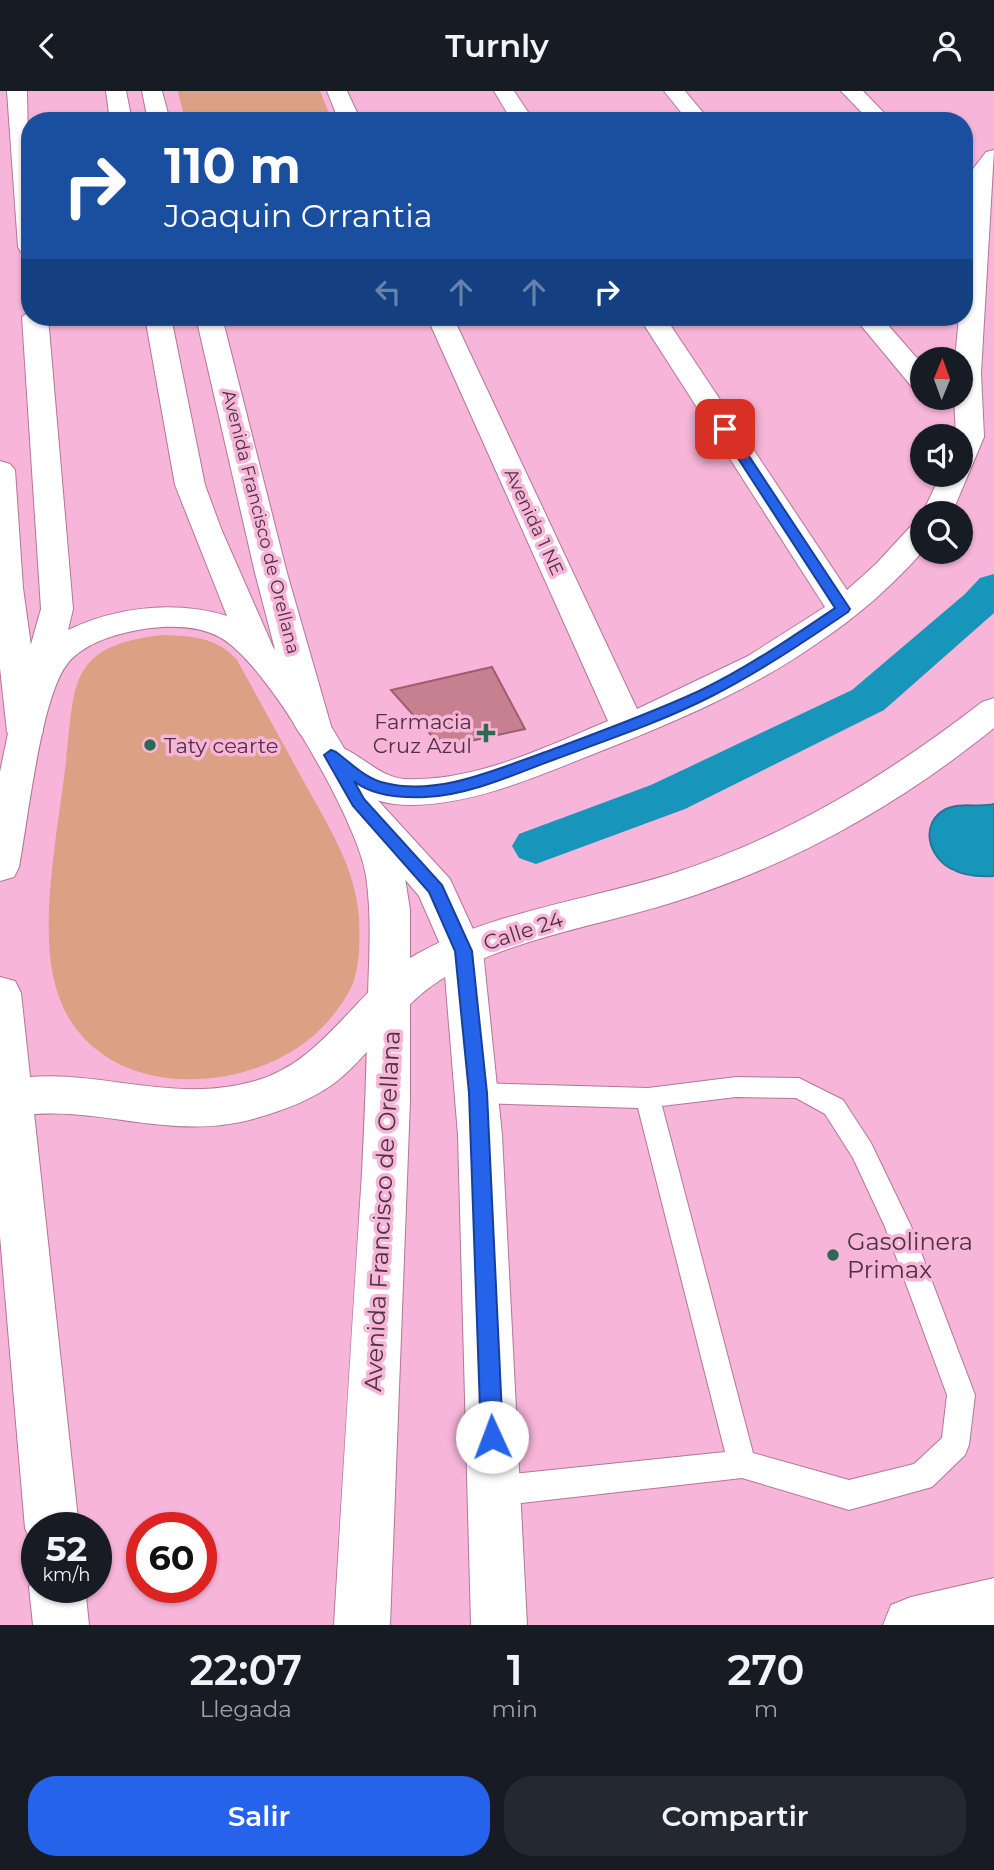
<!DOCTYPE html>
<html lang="es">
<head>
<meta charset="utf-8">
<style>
  :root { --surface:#171b24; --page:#242831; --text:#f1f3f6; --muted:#9ea1a6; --accent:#2563eb }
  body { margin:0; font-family:Montserrat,sans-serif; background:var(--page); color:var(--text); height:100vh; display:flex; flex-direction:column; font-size:26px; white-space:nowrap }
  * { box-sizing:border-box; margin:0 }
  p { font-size:23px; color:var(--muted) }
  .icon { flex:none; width:38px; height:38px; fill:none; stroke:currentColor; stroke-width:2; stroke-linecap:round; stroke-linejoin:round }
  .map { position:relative; height:1534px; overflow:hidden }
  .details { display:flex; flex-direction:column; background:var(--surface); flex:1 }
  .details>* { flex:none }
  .hud { position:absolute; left:21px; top:21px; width:952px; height:214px; border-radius:28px; box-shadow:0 2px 5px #0004; background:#1a4fa0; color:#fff; overflow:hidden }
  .needle { width:46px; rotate:1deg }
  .tools { position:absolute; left:910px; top:256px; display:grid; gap:14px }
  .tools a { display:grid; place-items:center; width:63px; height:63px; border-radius:50%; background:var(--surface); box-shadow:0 2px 5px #0004; font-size:35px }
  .speed { position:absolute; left:21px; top:1421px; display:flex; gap:14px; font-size:35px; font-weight:700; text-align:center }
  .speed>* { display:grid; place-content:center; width:91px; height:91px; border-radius:50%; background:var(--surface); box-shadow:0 2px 5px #0004; line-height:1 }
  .speed small { font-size:18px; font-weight:400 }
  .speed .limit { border:10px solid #d22; background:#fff; color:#111 }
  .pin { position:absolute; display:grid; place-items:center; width:60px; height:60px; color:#fff; margin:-30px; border-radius:14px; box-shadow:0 4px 10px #0006 }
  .me { position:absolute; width:77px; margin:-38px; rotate:358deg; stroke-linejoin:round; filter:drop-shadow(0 0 5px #0008) }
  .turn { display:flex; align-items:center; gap:24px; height:147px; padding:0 28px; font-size:32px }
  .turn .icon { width:91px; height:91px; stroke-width:2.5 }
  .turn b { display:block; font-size:49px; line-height:60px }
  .lanes { display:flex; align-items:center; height:66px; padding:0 28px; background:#0003; justify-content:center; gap:35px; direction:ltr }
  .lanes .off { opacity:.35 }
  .eta { display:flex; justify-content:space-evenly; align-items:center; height:119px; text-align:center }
  .eta b { font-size:42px; font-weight:600; line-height:49px }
  .action { display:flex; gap:14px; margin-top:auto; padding:14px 28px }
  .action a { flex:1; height:80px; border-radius:28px; background:var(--accent); color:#fff; font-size:28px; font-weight:600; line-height:80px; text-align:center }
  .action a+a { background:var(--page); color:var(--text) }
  header { display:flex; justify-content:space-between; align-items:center; height:91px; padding:0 28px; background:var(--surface); font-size:32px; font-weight:600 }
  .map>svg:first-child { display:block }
  .green { fill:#dca085 }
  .water { fill:#1895bb; stroke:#287796; stroke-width:2 }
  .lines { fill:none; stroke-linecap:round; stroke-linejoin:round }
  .canal { fill:#1895bb; fill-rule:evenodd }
  .building { fill:#c68090; stroke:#9f5d6d; stroke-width:2 }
  .lane-casing { stroke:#b37698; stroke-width:2 }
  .street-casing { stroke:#b37698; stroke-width:2 }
  .secondary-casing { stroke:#b37698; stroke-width:2 }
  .primary-casing { stroke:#b37698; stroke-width:2 }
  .highway-casing { stroke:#b37698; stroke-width:2 }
  .lane { fill:#fff; fill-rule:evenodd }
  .street { fill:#fff; fill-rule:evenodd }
  .secondary { fill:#fff; fill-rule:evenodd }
  .primary { fill:#fff; fill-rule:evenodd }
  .highway { fill:#fff; fill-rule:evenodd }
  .route { fill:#2563eb; stroke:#184099; stroke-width:2 }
  .poi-dot { fill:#2f6952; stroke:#f7b5d9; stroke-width:2.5 }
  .labels { text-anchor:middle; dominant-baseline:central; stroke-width:7; stroke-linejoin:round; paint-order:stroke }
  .far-street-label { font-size:18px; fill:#4d3241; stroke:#f7b5d9 }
  .poi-label { font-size:21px; fill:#4d3241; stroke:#f7b5d9; text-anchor:end }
  .street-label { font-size:21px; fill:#4d3241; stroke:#f7b5d9 }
  .near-street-label { font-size:24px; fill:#4d3241; stroke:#f7b5d9 }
  .near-poi-label { font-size:24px; fill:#4d3241; stroke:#f7b5d9; text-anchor:start }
</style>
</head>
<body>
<header><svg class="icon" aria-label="back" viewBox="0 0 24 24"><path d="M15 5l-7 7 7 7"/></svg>Turnly<svg class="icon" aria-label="person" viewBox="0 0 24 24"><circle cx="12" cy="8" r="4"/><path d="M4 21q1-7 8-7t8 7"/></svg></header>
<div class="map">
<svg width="994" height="1534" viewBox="0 0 994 1534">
  <rect width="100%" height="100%" fill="#f7b5d9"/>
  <!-- green -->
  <g class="green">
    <polygon points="178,0 320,0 332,30 185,30"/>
    <path d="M162 544C191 545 217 546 237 569 259 609 281 649 303 689 327 733 355 775 359 826 360 846 360 870 354 889 350 902 339 917 330 928 263 1008 96 1017 58 903 36 841 59 735 66 670 75 590 69 555 162 544Z"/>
  </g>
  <!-- water -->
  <path class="water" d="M994 713V785C980 786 964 785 952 778 928 766 919 732 946 718 959 711 980 717 994 713Z"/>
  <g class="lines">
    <!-- canal -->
    <polygon class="canal" points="994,483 994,522 884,619 685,718 536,773 519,767 512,755 519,743 651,694 852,599 965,503 980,487"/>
  </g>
  <!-- building -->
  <polygon class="building" points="492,576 525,638 462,652 444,651 431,644 391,599"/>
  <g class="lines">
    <!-- lane casing -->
    <g class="lane-casing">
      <path id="lane" d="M736 986 799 987 843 1009 871 1052 911 1135 975 1304 969 1354 965 1364 932 1396 849 1419 742 1387 494 1415 484 1410 479 1400 484 1390 494 1385 725 1361 638 1017 478 1012 470 1009 466 1002 470 995 478 992 648 997ZM736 1006 796 1007 825 1023 853 1067 885 1136 947 1304 942 1347 914 1373 849 1389 753 1362 662 1015Z"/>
    </g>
    <!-- street casing -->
    <g class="street-casing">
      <g id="street">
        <polygon points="327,0 347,0 361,30 339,30"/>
        <polygon points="494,0 514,0 534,30 512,30"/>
        <polygon points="664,0 685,0 710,30 688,30"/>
        <polygon points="841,0 863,0 892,30 870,30"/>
        <polygon points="994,59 981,282 984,346 952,422 922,423 941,383 961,383 961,345 956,345 954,306 961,306 961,268 955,268 959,226 964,226 964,168 973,78 986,61"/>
        <path d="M427 226H453L637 618 748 565 825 516 639 226H665L847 499 876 473 911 435 922 433 923 460C892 495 858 525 819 551 750 600 670 633 591 664 533 687 472 714 408 714 374 714 331 694 313 664L318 655C351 646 371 686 405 688 475 691 545 656 608 630Z"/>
        <polygon points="854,226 881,226 922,273 922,298 912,296"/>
        <polygon points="994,1487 994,1534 883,1534 891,1514 911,1506"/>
      </g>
    </g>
    <!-- secondary casing -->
    <g class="secondary-casing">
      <path id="secondary" d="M994 607V637C898 715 792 774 674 811 598 835 517 846 447 885 404 909 379 953 343 985 318 1007 285 1019 253 1028 163 1053 84 1006 0 1029V991C85 970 164 1016 255 990 326 970 355 897 417 863 497 819 591 809 677 781 790 744 889 683 982 611Z"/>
    </g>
    <!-- primary casing -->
    <g class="primary-casing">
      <g id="primary">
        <polygon points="142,0 162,0 170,30 148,30"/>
        <polygon points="196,226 222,226 287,482 331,635 326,643 313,647 300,643 295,635 255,482"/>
        <polygon points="0,370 10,373 15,379 23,497 43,641 38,649 25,653 12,649 7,641 0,577"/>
        <polygon points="361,701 374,705 450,788 483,860 502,1044 527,1534 471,1534 458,1044 443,860 419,805 342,714 348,705"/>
      </g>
    </g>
    <!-- highway casing -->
    <g class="highway-casing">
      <g id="highway">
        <polygon points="7,0 27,0 30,163 21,161 18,156"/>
        <polygon points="106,0 126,0 132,30 110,30"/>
        <path d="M30 220V226H48L73 518 68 539C116 516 175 509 227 525L175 394 145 226H171L205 394 222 440 273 556 326 627 371 702 392 740 404 780 410 819V1010L390 1534H334C343 1383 352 1232 362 1082 365 1023 367 964 368 905 369 865 372 825 366 785 358 731 268 573 221 547 194 531 153 535 124 542 104 547 81 556 68 572 41 604 28 729 19 776L14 786 0 790V681L15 609 41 518 22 226Z"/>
        <polygon points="0,886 15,890 21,902 79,1437 37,1437 37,1458 33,1456 25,1437 0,1145"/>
        <polygon points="37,1478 37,1496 85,1496 89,1534 33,1534 29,1496"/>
      </g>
    </g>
    <!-- lane -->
    <use href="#lane" class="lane"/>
    <!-- street -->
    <use href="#street" class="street"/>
    <!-- secondary -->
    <use href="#secondary" class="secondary"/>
    <!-- primary -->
    <use href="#primary" class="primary"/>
    <!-- highway -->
    <use href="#highway" class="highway"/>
  </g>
  <!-- route -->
  <path class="route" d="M721 336 731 338 850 518 848 521C804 551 759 581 712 605 661 631 607 649 553 669 513 684 469 704 426 706 403 707 372 705 354 690L364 708 442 794 472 860 487 1002 503 1346 499 1353 492 1356 484 1353 481 1346 469 1002 455 860 429 801 353 715 324 664 331 659 336 661C352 673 366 688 385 692 436 705 492 680 540 663 594 643 647 624 699 600 747 577 792 546 835 517L719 338Z"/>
  <!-- markers -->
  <g class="poi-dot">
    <path d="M482.5 631.5h7v7h7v7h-7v7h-7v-7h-7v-7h7z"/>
    <circle cx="150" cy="654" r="7"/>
    <circle cx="833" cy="1164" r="7"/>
  </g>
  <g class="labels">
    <!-- far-street labels -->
    <g class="far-street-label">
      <text transform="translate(261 431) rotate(76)">Avenida Francisco de Orellana</text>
      <text transform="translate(534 431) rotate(65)">Avenida 1 NE</text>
    </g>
    <!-- poi labels -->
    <g class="poi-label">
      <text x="472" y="630">Farmacia<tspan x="472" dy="24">Cruz Azul</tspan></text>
      <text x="164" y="654" text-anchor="start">Taty cearte</text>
    </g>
    <!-- street labels -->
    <g class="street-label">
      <text transform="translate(523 840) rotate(-18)">Calle 24</text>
    </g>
    <!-- near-street labels -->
    <g class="near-street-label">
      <text transform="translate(382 1120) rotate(-87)">Avenida Francisco de Orellana</text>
    </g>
    <!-- near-poi labels -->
    <g class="near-poi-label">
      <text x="847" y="1150">Gasolinera<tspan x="847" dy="28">Primax</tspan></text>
    </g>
  </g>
</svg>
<div class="tools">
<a><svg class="needle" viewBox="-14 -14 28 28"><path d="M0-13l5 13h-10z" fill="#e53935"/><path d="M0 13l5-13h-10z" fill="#9ea1a6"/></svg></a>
<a><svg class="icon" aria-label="sound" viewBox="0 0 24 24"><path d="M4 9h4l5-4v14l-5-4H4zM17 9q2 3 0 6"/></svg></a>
<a><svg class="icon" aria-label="search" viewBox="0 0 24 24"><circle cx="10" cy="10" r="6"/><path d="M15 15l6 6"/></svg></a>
</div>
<div class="speed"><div>52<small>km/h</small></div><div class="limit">60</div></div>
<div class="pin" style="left:725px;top:338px;background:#d93025"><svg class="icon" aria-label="arrive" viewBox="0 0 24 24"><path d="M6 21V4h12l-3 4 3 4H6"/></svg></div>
<svg class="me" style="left:492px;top:1346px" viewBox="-20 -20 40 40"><circle r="19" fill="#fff"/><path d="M0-13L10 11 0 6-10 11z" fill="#2563eb"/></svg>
<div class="hud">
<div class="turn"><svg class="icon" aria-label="right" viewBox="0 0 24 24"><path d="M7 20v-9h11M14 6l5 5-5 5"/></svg><div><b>110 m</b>Joaquin Orrantia</div></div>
<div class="lanes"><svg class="icon off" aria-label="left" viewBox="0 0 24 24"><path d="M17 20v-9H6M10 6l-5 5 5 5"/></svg><svg class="icon off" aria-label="ahead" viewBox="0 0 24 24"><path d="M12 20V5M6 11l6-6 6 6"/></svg><svg class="icon off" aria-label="ahead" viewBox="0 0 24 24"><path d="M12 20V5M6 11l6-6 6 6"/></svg><svg class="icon" aria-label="right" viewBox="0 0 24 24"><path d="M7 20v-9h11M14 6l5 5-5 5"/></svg></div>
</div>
</div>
<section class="details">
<div class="eta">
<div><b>22:07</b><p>Llegada</p></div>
<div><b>1</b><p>min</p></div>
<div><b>270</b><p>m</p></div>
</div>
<div class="action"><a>Salir</a><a>Compartir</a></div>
</section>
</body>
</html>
